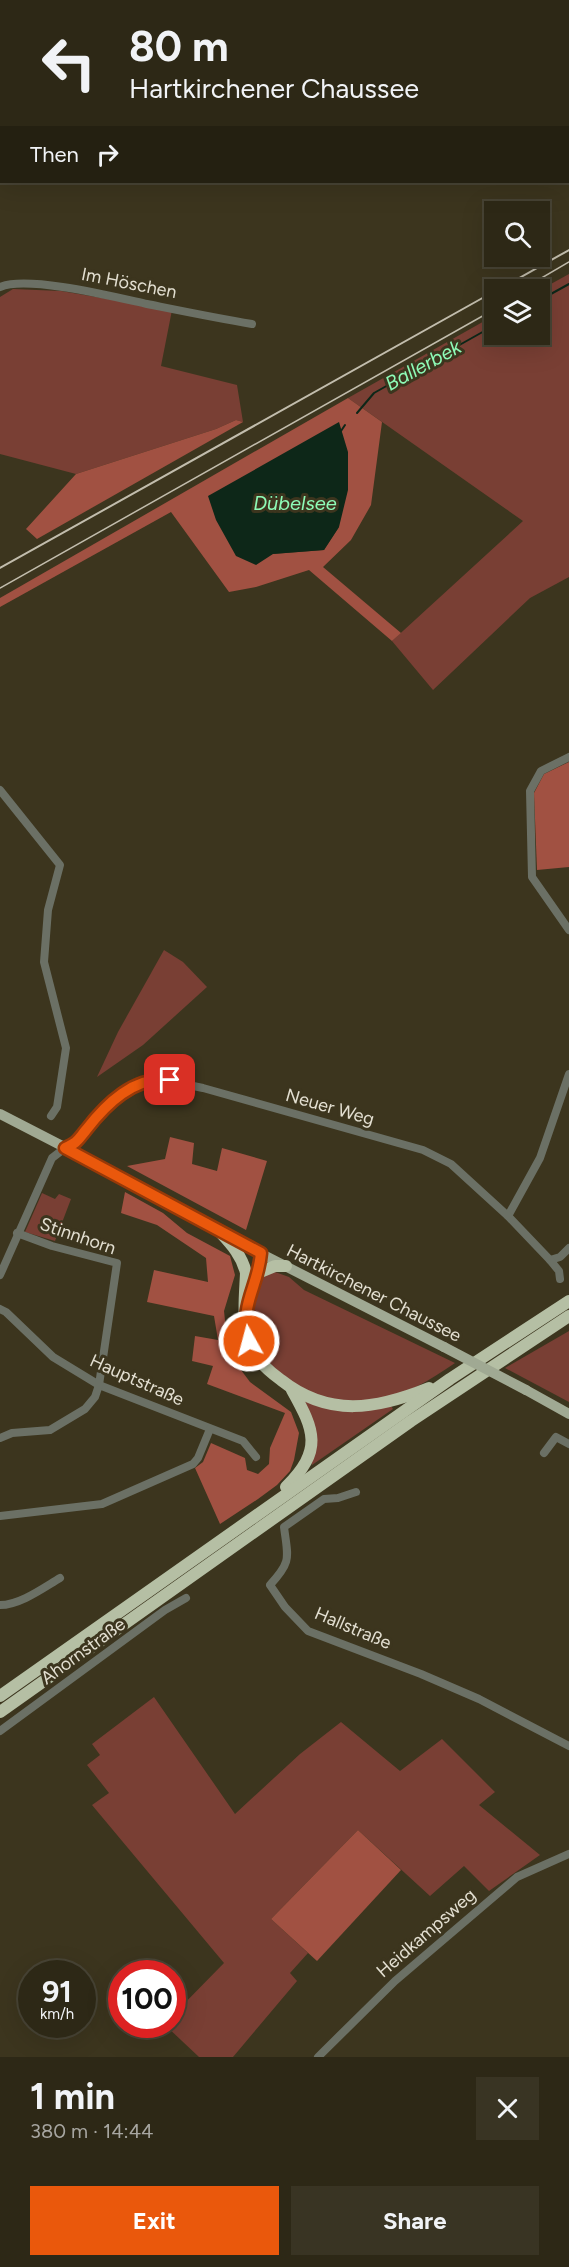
<!DOCTYPE html>
<html lang="en">
<head>
<meta charset="utf-8">
<style>
  :root { --surface:#2d2816; --page:#393423; --text:#f1f3f6; --muted:#a7a6a1; --line:#484435; --accent:#ea580c }
  body { margin:0; font-family:Figtree,sans-serif; background:var(--page); color:var(--text); height:100vh; display:flex; flex-direction:column; font-size:22px; white-space:nowrap }
  * { box-sizing:border-box; margin:0 }
  p { font-size:20px; color:var(--muted) }
  .icon { flex:none; width:33px; height:33px; fill:none; stroke:currentColor; stroke-width:2; stroke-linecap:round; stroke-linejoin:round }
  .map { position:relative; height:2057px; overflow:hidden }
  .panel { display:flex; flex-direction:column; background:var(--surface); flex:1 }
  .panel>* { flex:none }
  .guide { position:absolute; left:0px; top:0px; width:570px; height:183px; box-shadow:0 6px 24px #0002,0 0 0 2px var(--line); background:#2d2816; color:var(--text); overflow:hidden }
  .tools { position:absolute; left:484px; top:201px; display:grid; gap:12px }
  .tools a { display:grid; place-items:center; width:66px; height:66px; border-radius:0px; background:var(--surface); box-shadow:0 6px 24px #0002,0 0 0 2px var(--line); font-size:30px }
  .speed { position:absolute; left:18px; top:1960px; display:flex; gap:12px; font-size:30px; font-weight:700; text-align:center }
  .speed>* { display:grid; place-content:center; width:78px; height:78px; border-radius:50%; background:var(--surface); box-shadow:0 6px 24px #0002,0 0 0 2px var(--line); line-height:1 }
  .speed small { font-size:15px; font-weight:400 }
  .speed .limit { border:9px solid #d22; background:#fff; color:#111 }
  .pin { position:absolute; display:grid; place-items:center; width:51px; height:51px; color:#fff; margin:-26px; border-radius:12px; box-shadow:0 3px 9px #0006 }
  .me { position:absolute; width:66px; margin:-33px; rotate:353deg; stroke-linejoin:round; filter:drop-shadow(0 0 4px #0008) }
  .turn { display:flex; align-items:center; gap:21px; height:126px; padding:0 30px; font-size:27px }
  .turn .icon { width:78px; height:78px; stroke-width:2.5 }
  .turn b { display:block; font-size:42px; line-height:51px }
  .then { display:flex; align-items:center; height:57px; padding:0 30px; background:#0003; gap:12px; font-size:22px }
  .round { display:grid; place-items:center; flex:none; width:63px; height:63px; border-radius:0px; background:var(--page) }
  .summary { display:flex; align-items:center; justify-content:space-between; height:102px; padding:0 30px }
  h1 { font-size:36px; font-weight:700; line-height:45px }
  .action { display:flex; gap:12px; margin-top:auto; padding:12px 30px }
  .action a { flex:1; height:69px; border-radius:0px; background:var(--accent); color:#fff; font-size:24px; font-weight:700; line-height:69px; text-align:center }
  .action a+a { background:var(--page); color:var(--text) }
  .map>svg:first-child { display:block }
  .green { fill:#793f34 }
  .forest { fill:#a15142; fill-rule:evenodd }
  .water { fill:#0d2718 }
  .lines { fill:none; stroke-linecap:round; stroke-linejoin:round }
  .stream { stroke:#0d2718; stroke-width:2 }
  .minor { stroke:#6b7065; stroke-width:8 }
  .major { stroke:#a0a993; stroke-width:10 }
  .highway { stroke:#b5bfa4; stroke-width:12 }
  .tram { stroke:#c2bdad; stroke-width:1.5 }
  .rail { stroke:#c2bdad; stroke-width:2 }
  .major-bridge { stroke:#a0a993; stroke-width:10 }
  .route-casing { stroke:#983908; stroke-width:15 }
  .route { stroke:#ea580c; stroke-width:10 }
  .labels { text-anchor:middle; dominant-baseline:central; stroke-width:6; stroke-linejoin:round; paint-order:stroke }
  .street-label { font-size:18px; fill:#e3dfd1; stroke:#3c351e }
  .water-label { font-size:20px; font-style:italic; fill:#8efbb7; stroke:#3c351e }
</style>
</head>
<body>
<div class="map">
<svg width="569" height="2057" viewBox="0 0 569 2057">
  <rect width="100%" height="100%" fill="#3c351e"/>
  <!-- green -->
  <g class="green">
    <polygon points="234,0 569,0 569,109 568,2 233,1"/>
    <polygon points="569,274 569,577 530,598 433,690 392,641 523,521 348,398 495,315 495,334 540,334 540,290"/>
    <polygon points="13,289 61,291 172,310 161,366 237,385 243,422 236,420 216,429 76,474 0,454 0,297"/>
    <polygon points="164,950 183,962 207,987 143,1045 97,1077 118,1032"/>
    <polygon points="42,1193 55,1199 59,1194 71,1199 55,1241 25,1232"/>
    <path d="M275 1272 289 1277 304 1290 455 1363C429 1381 404 1396 372 1402 367 1403 360 1402 354 1401 346 1400 338 1401 331 1399 301 1394 257 1362 251 1330 249 1319 252 1309 255 1299 259 1284 259 1276 275 1272Z"/>
    <polygon points="569,1331 569,1402 505,1368"/>
    <polygon points="303,1400 391,1406 393,1409 312,1465"/>
    <polygon points="154,1697 235,1814 300,1754 341,1722 400,1771 442,1739 495,1792 479,1805 540,1855 489,1891 464,1866 430,1896 358,1830 271,1919 308,1953 290,1973 297,1981 233,2057 199,2057 165,2025 172,2025 173,2015 224,1963 92,1805 109,1793 87,1765 100,1755 92,1744"/>
  </g>
  <!-- forest -->
  <g class="forest">
    <path d="M348 398 382 422 371 505 351 540 323 567 401 633 392 641 309 570 256 587 229 592 171 512 0 607V598ZM339 527 324 550 272 554Z"/>
    <polygon points="236,420 243,422 37,539 26,529 76,474 216,429"/>
    <polygon points="569,762 569,867 537,870 534,793 544,774"/>
    <polygon points="170,1137 194,1143 192,1164 217,1171 222,1148 267,1161 246,1230 127,1166 165,1159"/>
    <polygon points="125,1192 163,1213 187,1233 230,1256 235,1275 224,1311 227,1339 235,1362 250,1382 291,1412 299,1433 294,1460 290,1471 277,1485 258,1499 220,1524 195,1468 203,1462 211,1443 245,1458 247,1470 258,1474 269,1464 270,1448 285,1413 207,1384 213,1366 192,1361 195,1336 218,1340 214,1316 147,1302 154,1270 208,1282 206,1258 157,1225 121,1213"/>
    <polygon points="358,1830 401,1870 317,1961 271,1919"/>
  </g>
  <!-- water -->
  <polygon class="water" points="339,422 348,452 348,490 339,527 324,550 273,554 256,565 236,556 216,520 208,496"/>
  <g class="lines">
    <!-- stream -->
    <g class="stream">
      <polyline points="449,2 449,0"/>
      <polyline points="540,300 569,284"/>
      <polyline points="357,413 374,393 495,325"/>
      <polyline points="341,431 345,425"/>
    </g>
    <!-- minor -->
    <g class="minor">
      <path d="M0 287C27 275 115 297 147 304 182 311 216 318 252 324"/>
      <polyline points="569,757 541,771 530,791 532,877 569,930"/>
      <polyline points="0,790 60,865 48,910 44,962 66,1048 57,1107 51,1116"/>
      <polyline points="508,1216 540,1158 569,1074"/>
      <polyline points="550,1260 560,1257 569,1248"/>
      <polyline points="0,1275 52,1158 65,1148 78,1142 85,1130 120,1093 138,1085 159,1079 203,1088 423,1150 451,1164 508,1216 550,1260 559,1271 560,1279"/>
      <polyline points="0,1309 6,1312 53,1357 99,1385 243,1441 256,1457"/>
      <polyline points="0,1438 12,1433 50,1430 85,1409 95,1397 99,1385 117,1263 52,1246 17,1233"/>
      <polyline points="544,1453 556,1437 569,1444"/>
      <path d="M356 1492 338 1498 324 1499 284 1527C288 1558 292 1561 270 1585L285 1607 308 1631 421 1674 479 1699 569 1746"/>
      <polyline points="0,1516 102,1504 193,1464 198,1458 210,1429"/>
      <path d="M0 1605C20 1605 43 1588 60 1578"/>
      <polyline points="0,1731 165,1610 186,1598"/>
      <polyline points="318,2057 395,1981 517,1877 569,1854"/>
    </g>
    <!-- major -->
    <g class="major">
      <polyline points="0,1114 138,1185 246,1246 444,1347"/>
      <polyline points="526,1390 569,1414"/>
    </g>
    <!-- highway -->
    <g class="highway">
      <path d="M220 1232C232 1245 242 1256 246 1273 245 1297 241 1328 252 1350 259 1363 270 1372 281 1380 329 1418 377 1409 429 1388"/>
      <polyline points="258,1273 275,1266 286,1266"/>
      <polyline points="249,1298 258,1273 261,1253"/>
      <path d="M286 1487C323 1450 315 1431 292 1390"/>
      <polyline points="0,1696 450,1379 569,1301"/>
      <polyline points="0,1712 411,1421 569,1316"/>
    </g>
    <!-- tram -->
    <g class="tram">
      <polyline points="521,290 569,262"/>
      <polyline points="0,588 495,309"/>
    </g>
    <!-- rail -->
    <g class="rail">
      <polyline points="498,290 569,250"/>
      <polyline points="0,568 495,291"/>
    </g>
    <!-- major-bridge -->
    <polyline class="major-bridge" points="444,1347 526,1390"/>
  </g>
  <g class="lines">
    <!-- route casing -->
    <g class="route-casing">
      <path id="route" d="M170 1080C134 1076 106 1104 86 1130 77 1141 78 1142 65 1148L261 1253C258 1288 239 1304 249 1341"/>
    </g>
    <!-- route -->
    <use href="#route" class="route"/>
  </g>
  <g class="labels">
    <!-- street labels -->
    <g class="street-label">
      <text transform="translate(129 283) rotate(11)">Im Höschen</text>
      <text transform="translate(330 1107) rotate(16)">Neuer Weg</text>
      <text transform="translate(78 1236) rotate(19)">Stinnhorn</text>
      <text transform="translate(374 1293) rotate(27)">Hartkirchener Chaussee</text>
      <text transform="translate(137 1380) rotate(24)">Hauptstraße</text>
      <text transform="translate(353 1628) rotate(23)">Hallstraße</text>
      <text transform="translate(83 1651) rotate(-36)">Ahornstraße</text>
      <text transform="translate(426 1933) rotate(-41)">Heidkampsweg</text>
    </g>
    <!-- water labels -->
    <g class="water-label">
      <text transform="translate(423 365) rotate(-29)">Ballerbek</text>
      <text x="295" y="503">Dübelsee</text>
    </g>
  </g>
</svg>
<div class="tools">
<a><svg class="icon" aria-label="search" viewBox="0 0 24 24"><circle cx="10" cy="10" r="6"/><path d="M15 15l6 6"/></svg></a>
<a><svg class="icon" aria-label="layers" viewBox="0 0 24 24"><path d="M12 4l9 5-9 5-9-5zM3 14l9 5 9-5"/></svg></a>
</div>
<div class="speed"><div>91<small>km/h</small></div><div class="limit">100</div></div>
<div class="pin" style="left:170px;top:1080px;background:#d93025"><svg class="icon" aria-label="arrive" viewBox="0 0 24 24"><path d="M6 21V4h12l-3 4 3 4H6"/></svg></div>
<svg class="me" style="left:249px;top:1341px" viewBox="-20 -20 40 40"><circle r="17" fill="#ea580c" stroke="#fff" stroke-width="3"/><path d="M0-11L8 9 0 5-8 9z" fill="#fff"/></svg>
<div class="guide">
<div class="turn"><svg class="icon" aria-label="left" viewBox="0 0 24 24"><path d="M17 20v-9H6M10 6l-5 5 5 5"/></svg><div><b>80 m</b>Hartkirchener Chaussee</div></div>
<div class="then">Then<svg class="icon" aria-label="right" viewBox="0 0 24 24"><path d="M7 20v-9h11M14 6l5 5-5 5"/></svg></div>
</div>
</div>
<section class="panel">
<div class="summary"><div><h1>1 min</h1><p>380 m · 14:44</p></div><a class="round"><svg class="icon" aria-label="close" viewBox="0 0 24 24"><path d="M6 6l12 12M18 6L6 18"/></svg></a></div>
<div class="action"><a>Exit</a><a>Share</a></div>
</section>
</body>
</html>
